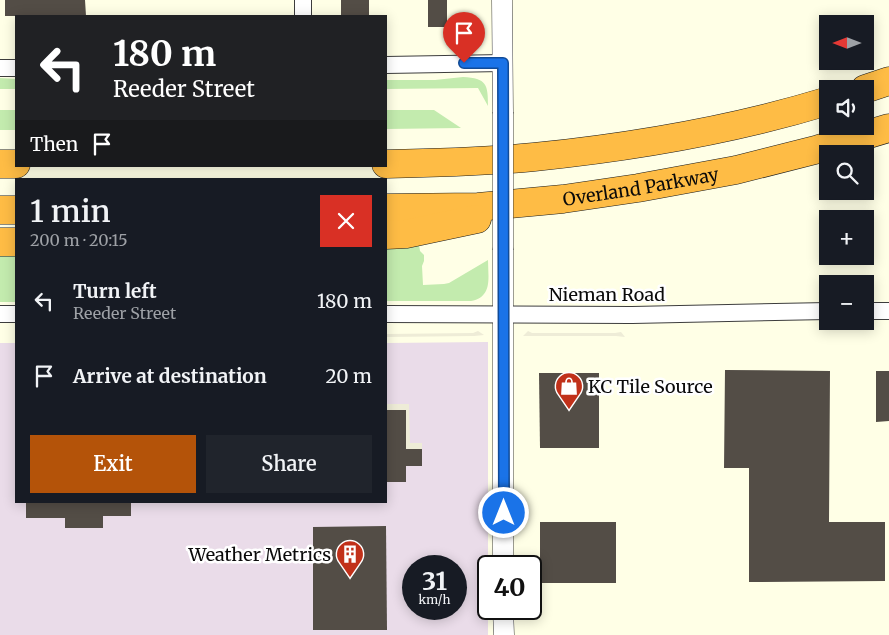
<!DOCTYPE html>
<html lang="en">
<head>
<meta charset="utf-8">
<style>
  :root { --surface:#171b24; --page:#20242c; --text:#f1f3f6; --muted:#9ea1a6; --accent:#b45309 }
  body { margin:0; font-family:Merriweather,serif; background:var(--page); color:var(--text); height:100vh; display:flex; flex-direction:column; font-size:19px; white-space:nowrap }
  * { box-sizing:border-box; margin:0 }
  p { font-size:16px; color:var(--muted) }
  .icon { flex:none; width:28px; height:28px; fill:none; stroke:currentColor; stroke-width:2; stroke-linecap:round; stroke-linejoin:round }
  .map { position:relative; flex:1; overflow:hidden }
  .details { position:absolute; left:15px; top:178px; width:372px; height:325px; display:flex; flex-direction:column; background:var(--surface); border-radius:0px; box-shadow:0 2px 12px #0003 }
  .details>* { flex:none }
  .guide { position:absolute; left:15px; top:15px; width:372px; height:152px; border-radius:0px; box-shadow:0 2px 12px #0003; background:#202124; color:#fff; overflow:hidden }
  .needle { width:32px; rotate:270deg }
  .fabs { position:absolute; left:819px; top:15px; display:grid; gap:10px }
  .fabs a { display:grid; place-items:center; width:55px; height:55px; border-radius:0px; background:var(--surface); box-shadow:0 2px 12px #0003; font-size:25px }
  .speed { position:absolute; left:402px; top:555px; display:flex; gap:10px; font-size:25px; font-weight:700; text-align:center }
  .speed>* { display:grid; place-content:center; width:65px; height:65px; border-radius:50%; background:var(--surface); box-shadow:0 2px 12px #0003; line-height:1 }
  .speed small { font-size:12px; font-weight:400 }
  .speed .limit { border:2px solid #111; border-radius:8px; background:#fff; color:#111 }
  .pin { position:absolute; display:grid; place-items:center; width:42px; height:42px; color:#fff; margin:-51px -21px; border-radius:50% 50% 50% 0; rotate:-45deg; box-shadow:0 0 5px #0007 }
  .pin .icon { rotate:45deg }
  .me { position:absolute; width:55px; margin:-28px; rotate:0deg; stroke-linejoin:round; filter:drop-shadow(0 0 4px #0008) }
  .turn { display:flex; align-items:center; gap:18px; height:105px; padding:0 15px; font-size:22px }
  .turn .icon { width:65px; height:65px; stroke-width:2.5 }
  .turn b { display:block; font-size:35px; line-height:42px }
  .then { display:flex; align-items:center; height:48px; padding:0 15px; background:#0003; gap:10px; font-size:19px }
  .round { display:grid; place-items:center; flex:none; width:52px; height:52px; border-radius:0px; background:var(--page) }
  .headline { display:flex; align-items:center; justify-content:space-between; height:85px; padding:0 15px }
  h1 { font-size:30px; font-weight:600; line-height:38px }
  .primary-button { display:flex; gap:10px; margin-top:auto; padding:10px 15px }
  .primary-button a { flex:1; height:58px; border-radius:0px; background:var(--accent); color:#fff; font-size:20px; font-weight:600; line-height:58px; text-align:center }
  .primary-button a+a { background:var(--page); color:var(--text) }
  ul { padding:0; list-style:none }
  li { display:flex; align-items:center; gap:15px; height:75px; padding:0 15px }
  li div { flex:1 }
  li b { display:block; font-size:19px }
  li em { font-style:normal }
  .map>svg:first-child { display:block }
  .industrial { fill:#eadce9; fill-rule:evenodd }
  .green { fill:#c3ebae }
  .plaza { fill:#eeecd7 }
  .building { fill:#534d46 }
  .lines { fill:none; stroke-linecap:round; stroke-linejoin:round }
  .minor-casing { stroke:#3d3d3d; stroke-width:18 }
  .tertiary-casing { stroke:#3d3d3d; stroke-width:21 }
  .motorway-casing { stroke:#1b1b1b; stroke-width:29 }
  .minor { stroke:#fff; stroke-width:16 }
  .tertiary { stroke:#fff; stroke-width:20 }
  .motorway { stroke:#febc45; stroke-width:28 }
  .tertiary-bridge-casing { stroke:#3d3d3d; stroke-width:21; stroke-linecap:butt }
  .tertiary-bridge { stroke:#fff; stroke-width:20 }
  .route-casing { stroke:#114b97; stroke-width:12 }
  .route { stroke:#1a73e8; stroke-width:9 }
  .labels { text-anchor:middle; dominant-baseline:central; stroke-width:5; stroke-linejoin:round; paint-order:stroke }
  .street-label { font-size:18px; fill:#0a0a0a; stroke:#fff }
  .poi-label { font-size:18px; fill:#0a0a0a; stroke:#fff; text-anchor:start }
</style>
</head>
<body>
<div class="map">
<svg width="889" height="635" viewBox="0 0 889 635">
  <rect width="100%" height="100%" fill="#ffffe6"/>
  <!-- industrial -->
  <path class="industrial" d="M488 342V635H0V343H16V501H386V343ZM414 566H456V609H414Z"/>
  <!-- green -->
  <g class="green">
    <path d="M463 77C487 78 488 85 488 106L478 88 386 89V80H435Z"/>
    <polygon points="0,78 16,79 16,89 0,89"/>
    <rect x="0" y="110" width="16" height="20"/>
    <polygon points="386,110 434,110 461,128 386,129"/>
    <path d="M386 245H419L420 251 424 255V261L422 266 423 285 444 284 449 283 488 260C488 277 493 297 471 301H386Z"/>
    <polygon points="16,254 16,302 0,302 0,255"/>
  </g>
  <!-- plaza -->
  <g class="plaza">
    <polygon points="478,331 484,335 474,336 386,337 386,334 473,333"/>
    <polygon points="528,331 532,333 615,333 621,332 625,337 616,336 523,336"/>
    <polygon points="386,404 409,404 410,443 422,443 422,449 406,449 406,410 386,410"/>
  </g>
  <!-- building -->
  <g class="building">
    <polygon points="5,0 85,0 86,16 5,16"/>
    <rect x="341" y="0" width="28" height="16"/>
    <rect x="428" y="0" width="19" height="27"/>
    <polygon points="725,370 830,371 829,522 885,522 885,581 749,582 749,468 724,468"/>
    <polygon points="876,371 889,371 889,421 876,422"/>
    <polygon points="539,373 599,373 599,448 540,448"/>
    <polygon points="386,410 406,410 406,449 422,449 422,466 406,466 406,482 386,482"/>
    <polygon points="26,501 131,501 131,516 103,516 103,528 65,528 65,518 26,518"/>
    <rect x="540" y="522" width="76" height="61"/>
    <polygon points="386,526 387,630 313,630 313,527"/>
  </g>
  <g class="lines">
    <!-- minor casing -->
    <g class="minor-casing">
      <g id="minor">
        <polyline points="303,0 303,16"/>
        <polyline points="386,65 503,63"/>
        <polyline points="0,68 16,68"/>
        <polyline points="865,311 889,311"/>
        <polyline points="0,314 16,314"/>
        <polyline points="386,314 632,315 828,311"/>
      </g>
    </g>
    <!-- tertiary casing -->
    <g class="tertiary-casing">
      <g id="tertiary">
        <polyline points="502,0 503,112"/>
        <polyline points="503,250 503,566"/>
        <polyline points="503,609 504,635"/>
      </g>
    </g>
    <!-- motorway casing -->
    <g class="motorway-casing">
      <g id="motorway">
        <polyline points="865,89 889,81"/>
        <polyline points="0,164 16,164"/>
        <path d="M386 164C435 163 485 162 534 157 632 147 733 130 828 101"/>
        <path id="s1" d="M386 208 478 207 563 199 638 188 736 170 819 149 889 128"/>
        <polyline points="0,210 16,210"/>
        <polyline points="386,235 406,234 477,219"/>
        <polyline points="0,242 16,242"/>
      </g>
    </g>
    <!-- minor -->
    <use href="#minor" class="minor"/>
    <!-- tertiary -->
    <use href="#tertiary" class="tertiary"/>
    <!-- motorway -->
    <use href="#motorway" class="motorway"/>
    <!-- tertiary-bridge casing -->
    <g class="tertiary-bridge-casing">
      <polyline id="tertiary-bridge" points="503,250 503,112"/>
    </g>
    <!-- tertiary-bridge -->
    <use href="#tertiary-bridge" class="tertiary-bridge"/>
  </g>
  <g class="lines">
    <!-- route casing -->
    <g class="route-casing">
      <polyline id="route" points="464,63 503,63 504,513"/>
    </g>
    <!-- route -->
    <use href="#route" class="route"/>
  </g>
  <!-- icons -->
  <defs>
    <g id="shop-pin" transform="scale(1.4375)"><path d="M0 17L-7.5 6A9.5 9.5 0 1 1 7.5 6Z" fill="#c1311a" stroke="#fff"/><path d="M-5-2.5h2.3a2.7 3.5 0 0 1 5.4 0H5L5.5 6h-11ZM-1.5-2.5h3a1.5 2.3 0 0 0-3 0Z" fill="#fff"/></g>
    <g id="building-pin" transform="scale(1.4375)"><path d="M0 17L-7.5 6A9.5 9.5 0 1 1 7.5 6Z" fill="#c1311a" stroke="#fff"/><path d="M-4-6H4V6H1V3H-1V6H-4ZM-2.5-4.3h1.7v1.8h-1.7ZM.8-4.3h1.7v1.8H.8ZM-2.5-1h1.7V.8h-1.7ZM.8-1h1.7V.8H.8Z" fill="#fff"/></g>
  </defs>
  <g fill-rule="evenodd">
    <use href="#shop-pin" x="569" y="386"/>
    <use href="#building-pin" x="350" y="554"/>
  </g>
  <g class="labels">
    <!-- street labels -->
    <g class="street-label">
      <text stroke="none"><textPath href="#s1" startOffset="256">Overland Parkway</textPath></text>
      <text x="607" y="294">Nieman Road</text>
    </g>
    <!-- poi labels -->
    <g class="poi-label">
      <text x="588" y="386">KC Tile Source</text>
      <text x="331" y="554" text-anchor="end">Weather Metrics</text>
    </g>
  </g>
</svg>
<div class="fabs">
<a><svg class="needle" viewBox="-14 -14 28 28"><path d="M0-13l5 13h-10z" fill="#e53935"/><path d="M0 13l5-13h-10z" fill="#9ea1a6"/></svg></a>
<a><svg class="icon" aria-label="sound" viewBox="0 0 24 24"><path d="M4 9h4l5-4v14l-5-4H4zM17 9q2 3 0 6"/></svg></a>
<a><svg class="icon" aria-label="search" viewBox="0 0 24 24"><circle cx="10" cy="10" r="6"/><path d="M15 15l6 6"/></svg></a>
<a>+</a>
<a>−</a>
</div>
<div class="speed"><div>31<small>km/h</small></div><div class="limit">40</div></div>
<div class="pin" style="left:464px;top:63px;background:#d93025"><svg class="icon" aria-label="arrive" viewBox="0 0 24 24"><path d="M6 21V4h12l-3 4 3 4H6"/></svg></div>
<svg class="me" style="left:504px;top:513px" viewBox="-20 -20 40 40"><circle r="17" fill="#1a73e8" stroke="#fff" stroke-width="3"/><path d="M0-11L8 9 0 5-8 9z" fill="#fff"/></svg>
<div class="guide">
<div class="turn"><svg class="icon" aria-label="left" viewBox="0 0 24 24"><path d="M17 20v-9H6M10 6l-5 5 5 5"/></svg><div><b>180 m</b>Reeder Street</div></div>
<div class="then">Then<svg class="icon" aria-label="arrive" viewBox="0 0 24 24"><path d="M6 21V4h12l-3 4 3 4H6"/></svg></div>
</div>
<section class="details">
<div class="headline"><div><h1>1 min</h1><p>200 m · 20:15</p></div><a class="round" style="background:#d93025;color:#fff"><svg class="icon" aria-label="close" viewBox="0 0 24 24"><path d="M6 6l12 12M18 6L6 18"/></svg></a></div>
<ul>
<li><svg class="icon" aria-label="left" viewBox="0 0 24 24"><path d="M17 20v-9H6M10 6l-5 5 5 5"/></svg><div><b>Turn left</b><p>Reeder Street</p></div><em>180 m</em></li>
<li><svg class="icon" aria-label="arrive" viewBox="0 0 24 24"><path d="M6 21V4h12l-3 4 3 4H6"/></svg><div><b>Arrive at destination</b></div><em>20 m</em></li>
</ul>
<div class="primary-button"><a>Exit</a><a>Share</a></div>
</section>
</div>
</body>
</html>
